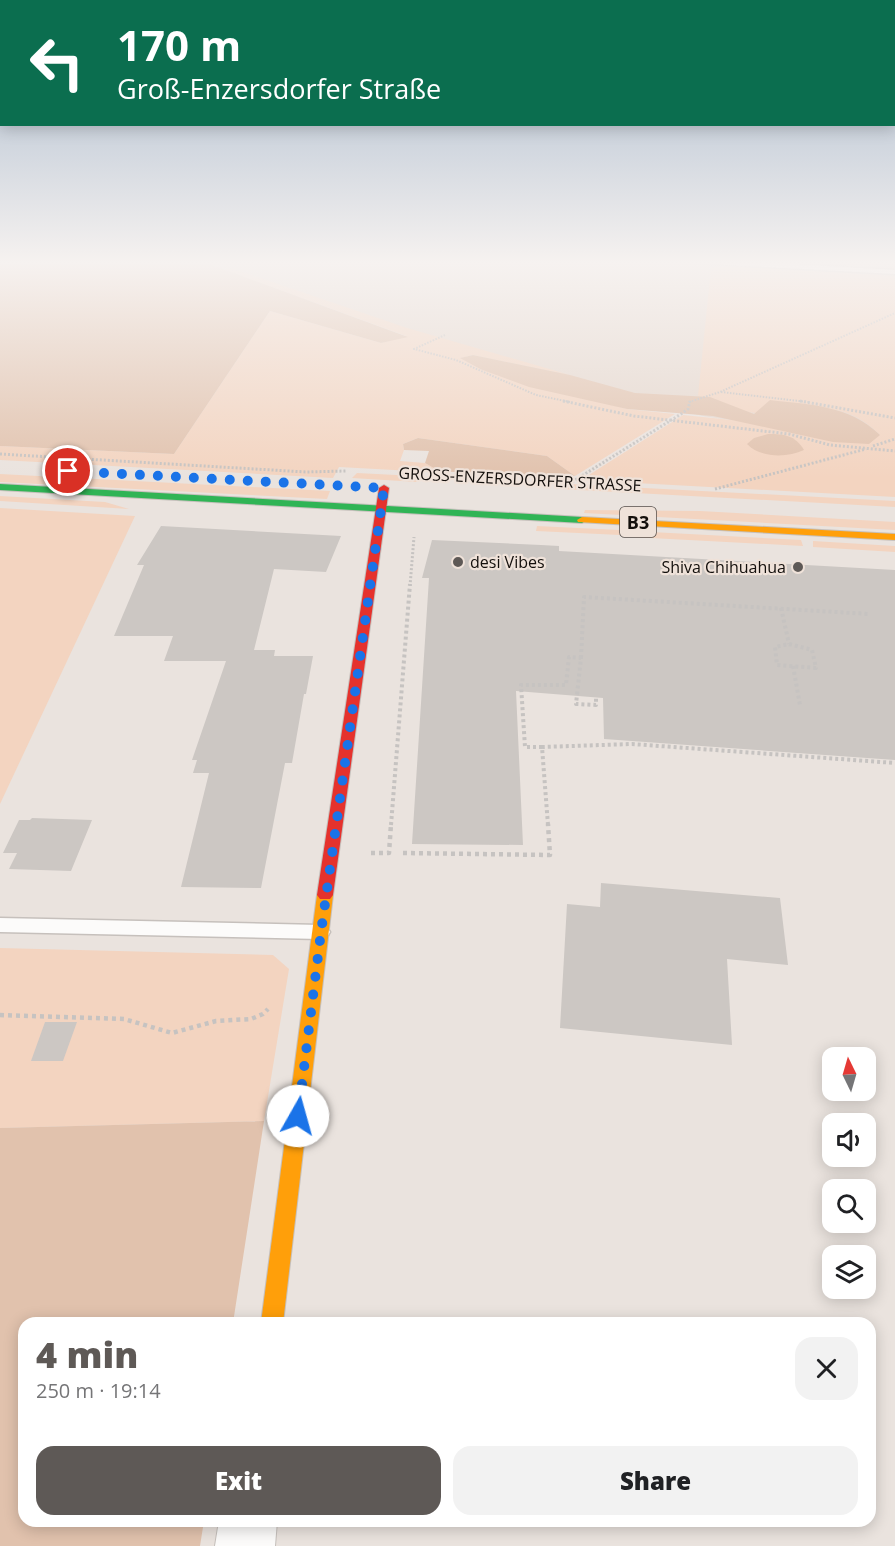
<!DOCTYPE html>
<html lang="en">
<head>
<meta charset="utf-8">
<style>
  :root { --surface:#fff; --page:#f2f2f2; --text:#202124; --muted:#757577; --accent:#5e5956 }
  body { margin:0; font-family:"Open Sans",sans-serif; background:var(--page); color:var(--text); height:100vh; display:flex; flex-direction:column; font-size:22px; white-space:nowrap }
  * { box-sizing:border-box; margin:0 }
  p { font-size:20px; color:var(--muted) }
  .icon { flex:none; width:33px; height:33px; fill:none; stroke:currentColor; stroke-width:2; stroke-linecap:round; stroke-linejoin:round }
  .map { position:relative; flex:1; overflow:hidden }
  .sheet { position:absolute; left:18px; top:1317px; width:858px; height:210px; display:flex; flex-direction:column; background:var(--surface); border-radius:18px; box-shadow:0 3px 15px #0003 }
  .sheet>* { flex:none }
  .top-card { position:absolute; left:0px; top:0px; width:896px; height:126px; box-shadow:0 3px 15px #0003; background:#0b6e4f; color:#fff; overflow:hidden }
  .needle { width:39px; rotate:355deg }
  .controls { position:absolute; left:822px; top:1047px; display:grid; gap:12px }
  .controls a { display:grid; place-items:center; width:54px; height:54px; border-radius:12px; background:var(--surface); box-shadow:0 3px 15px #0003; font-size:30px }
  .pin { position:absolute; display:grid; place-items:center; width:51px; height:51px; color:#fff; margin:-26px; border:3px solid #fff; border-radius:50%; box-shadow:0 2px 6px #0007 }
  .me { position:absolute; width:66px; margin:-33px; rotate:7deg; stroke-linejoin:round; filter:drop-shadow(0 0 4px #0008) }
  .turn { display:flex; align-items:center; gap:21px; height:126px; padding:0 18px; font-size:27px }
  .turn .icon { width:78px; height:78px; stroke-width:2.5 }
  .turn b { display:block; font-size:42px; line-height:51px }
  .round { display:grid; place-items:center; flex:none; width:63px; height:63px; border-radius:18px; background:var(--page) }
  .overview { display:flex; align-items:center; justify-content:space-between; height:102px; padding:0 18px }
  h1 { font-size:36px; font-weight:800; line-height:45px; color:var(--accent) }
  .action { display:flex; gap:12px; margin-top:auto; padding:12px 18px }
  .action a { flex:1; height:69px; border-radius:18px; background:var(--accent); color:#fff; font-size:24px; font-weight:800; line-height:69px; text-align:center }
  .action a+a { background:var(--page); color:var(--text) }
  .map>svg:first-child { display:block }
  .built { fill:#e5d7cd }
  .green { fill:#f3d4c0 }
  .forest { fill:#e1c2ad }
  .building { fill:#ccc7c3 }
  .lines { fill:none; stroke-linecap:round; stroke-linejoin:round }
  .lane-casing { stroke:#c6c0bc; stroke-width:3 }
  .street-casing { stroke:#c6c0bc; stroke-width:2 }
  .fast-casing { stroke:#c6c0bc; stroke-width:2 }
  .slow-casing { stroke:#c6c0bc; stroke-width:2 }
  .jam-casing { stroke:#c6c0bc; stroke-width:2 }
  .path-far3 { stroke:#c6c3c1; stroke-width:2; stroke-dasharray:1.5 1.5; stroke-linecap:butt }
  .path-far2 { stroke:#c6c3c1; stroke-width:3; stroke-dasharray:2 2; stroke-linecap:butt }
  .path-far1 { stroke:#c6c3c1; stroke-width:4; stroke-dasharray:3 3; stroke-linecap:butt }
  .path { stroke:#c6c3c1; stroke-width:4.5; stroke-dasharray:4 4; stroke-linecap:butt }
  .lane { fill:#fcfbfa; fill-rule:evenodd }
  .street { fill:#fcfbfa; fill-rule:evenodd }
  .fast { fill:#30b455; fill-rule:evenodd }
  .slow { fill:#ff9f0a; fill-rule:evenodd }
  .jam { fill:#e5322d; fill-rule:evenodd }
  .route { stroke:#1a73e8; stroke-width:10; stroke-dasharray:0 18 }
  .poi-dot { fill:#5e5956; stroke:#efe2d9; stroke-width:2 }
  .labels { text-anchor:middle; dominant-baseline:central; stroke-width:4.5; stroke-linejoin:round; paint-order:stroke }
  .far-street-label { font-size:16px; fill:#130f0c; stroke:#efe2d9 }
  .far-poi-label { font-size:16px; fill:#130f0c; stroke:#efe2d9; text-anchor:start }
  .shield { fill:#efe2d9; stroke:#554e4a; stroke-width:1.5 }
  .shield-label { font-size:18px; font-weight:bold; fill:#130f0c }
</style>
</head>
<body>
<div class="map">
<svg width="895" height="1546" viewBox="0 0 895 1546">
  <rect width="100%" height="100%" fill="#eae3de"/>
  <!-- built -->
  <polygon class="built" points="201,261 895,261 895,444 703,416 559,382 282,292"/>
  <!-- green -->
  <g class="green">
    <path d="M727 266 895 276V497L581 480 683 415 880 435C836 392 807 416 756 413 737 412 718 398 698 396L711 268Z"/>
    <polygon points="231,268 407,328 570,375 473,355 461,358 480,369 627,409 675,414 575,476 547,456 418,438 403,444 404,450 400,461 425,463 439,471 449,473 339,467 333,478 0,460 0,446 174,454 270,311 381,343 406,336 225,270"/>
    <polygon points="357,473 416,476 418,477 417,482 352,478"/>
    <polygon points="0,474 330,491 327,499 0,482"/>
    <polygon points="568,484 895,501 895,507 562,489 563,485"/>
    <polygon points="0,496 105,502 129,509 0,501"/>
    <polygon points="0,508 135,516 0,804"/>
    <polygon points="585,510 700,511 895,522 895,530 584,513"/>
    <polygon points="537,526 619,530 620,535 536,531"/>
    <polygon points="633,531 801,540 803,546 632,537"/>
    <polygon points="813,541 895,546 895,552 813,547"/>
    <polygon points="0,948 273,955 289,969 264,1121 0,1128"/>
  </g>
  <!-- forest -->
  <g class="forest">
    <polygon points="0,261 201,261 408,337 381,343 270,311 174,454 0,446"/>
    <path d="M473 355 570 375 635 393 710 397 754 414 770 400C811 405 849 405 880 435L869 444 833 442 713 416 627 409 529 387 480 369 460 358Z"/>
    <path d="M768 434C784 434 795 435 804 450 787 458 760 458 747 444L754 438Z"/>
    <polygon points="418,438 547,456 575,476 552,478 439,471 425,463 429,451 404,450 403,444"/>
    <polygon points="264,1121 233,1323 24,1323 24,1521 204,1521 200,1546 0,1546 0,1128"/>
  </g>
  <!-- building -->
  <g class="building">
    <polygon points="161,526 341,536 326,572 274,569 254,650 275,650 274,656 313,656 306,694 304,694 292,763 285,763 261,888 181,887 209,773 193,773 197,760 192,760 226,661 164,661 173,636 114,636 144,565 137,565"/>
    <polygon points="432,540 541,545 559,546 559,551 895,570 895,760 604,739 603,698 516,691 523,845 412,844 429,578 422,578"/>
    <polygon points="32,818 92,820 71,871 9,869 17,853 3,853 19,820 30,820"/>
    <polygon points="601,883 780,898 788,965 727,959 732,1045 560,1028 567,904 600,907"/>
    <polygon points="45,1022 77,1022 63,1061 31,1061"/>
  </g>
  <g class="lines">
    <!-- lane casing -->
    <g class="lane-casing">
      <g id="lane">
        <polygon points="690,261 742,261 895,270 895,274 694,263"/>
        <polygon points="0,918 320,925 327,927 330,932 327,937 320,939 0,932"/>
      </g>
    </g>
    <!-- street casing -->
    <g class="street-casing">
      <polygon id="street" points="219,1521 277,1521 275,1546 215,1546"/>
    </g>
    <!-- fast casing -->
    <g class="fast-casing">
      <polygon id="fast" points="0,484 582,517 587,520 582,523 0,490"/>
    </g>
    <!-- slow casing -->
    <g class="slow-casing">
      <g id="slow">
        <polygon points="582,517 895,534 895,540 578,522 577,520"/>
        <polygon points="325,890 330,891 333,895 283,1323 261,1323 317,895 320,891"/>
      </g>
    </g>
    <!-- jam casing -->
    <g class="jam-casing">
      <polygon id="jam" points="384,485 389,488 333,895 330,899 320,899 317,895 379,488"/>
    </g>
    <!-- path-far3 -->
    <g class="path-far3">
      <polyline points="445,335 414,349 456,360 536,395 570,402"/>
      <polyline points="721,392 808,402"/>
      <polyline points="689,402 720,392 895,313"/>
    </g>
    <!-- path-far2 -->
    <g class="path-far2">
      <polyline points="563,401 634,416 789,434 830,445 895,451"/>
      <polyline points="800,401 895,418"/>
      <polyline points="873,446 895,439"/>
      <polyline points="0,454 306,472 346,471"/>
      <polyline points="572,482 681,414 688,409 690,401"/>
      <polyline points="715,489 866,449"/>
      <polyline points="410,586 414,537"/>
    </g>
    <!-- path-far1 -->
    <g class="path-far1">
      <polyline points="781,608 789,644"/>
      <polygon points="789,644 812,650 816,668 777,665 775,647"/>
      <polyline points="581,658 584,597 869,614"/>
      <polyline points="793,666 800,705"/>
      <polyline points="542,747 525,747 521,685 566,685 569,657 581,658 576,704 596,705 596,697"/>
      <polyline points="391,825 410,584"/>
      <polyline points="548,825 542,747 632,744 895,763"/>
    </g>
    <!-- path -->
    <g class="path">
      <polyline points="371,853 389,853 391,824"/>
      <polyline points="403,853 550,855 548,824"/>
      <polyline points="0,1015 124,1019 172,1033 216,1021 251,1019 263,1014 268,1009"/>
    </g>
    <!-- lane -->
    <use href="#lane" class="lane"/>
    <!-- street -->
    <use href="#street" class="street"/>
    <!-- fast -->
    <use href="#fast" class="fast"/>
    <!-- slow -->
    <use href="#slow" class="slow"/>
    <!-- jam -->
    <use href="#jam" class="jam"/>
  </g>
  <!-- sky -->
  <linearGradient id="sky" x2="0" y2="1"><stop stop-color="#a3b5ca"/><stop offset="0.55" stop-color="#f6f2f0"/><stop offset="1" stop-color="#f6f2f0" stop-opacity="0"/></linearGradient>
  <rect width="895" height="478" fill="url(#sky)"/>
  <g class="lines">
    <!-- route -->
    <polyline class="route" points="68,471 384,488 321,932 298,1116"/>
  </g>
  <!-- markers -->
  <g class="poi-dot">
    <circle cx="458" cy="562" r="6"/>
    <circle cx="798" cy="567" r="6"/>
  </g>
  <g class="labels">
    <!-- far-street labels -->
    <g class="far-street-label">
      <text transform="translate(520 479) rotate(3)">GROSS-ENZERSDORFER STRASSE</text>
    </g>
    <!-- far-poi labels -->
    <g class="far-poi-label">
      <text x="470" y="562">desi Vibes</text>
      <text x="786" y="567" text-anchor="end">Shiva Chihuahua</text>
    </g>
    <!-- shield labels -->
    <rect class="shield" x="620" y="507" width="36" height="30" rx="4.5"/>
    <g class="shield-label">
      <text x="638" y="522">B3</text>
    </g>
  </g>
</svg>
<div class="controls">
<a><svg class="needle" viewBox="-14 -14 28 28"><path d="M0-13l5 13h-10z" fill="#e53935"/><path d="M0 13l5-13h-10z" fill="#757577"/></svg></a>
<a><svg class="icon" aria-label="sound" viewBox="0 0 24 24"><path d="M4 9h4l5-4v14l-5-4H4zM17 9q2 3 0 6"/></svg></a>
<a><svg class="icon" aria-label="search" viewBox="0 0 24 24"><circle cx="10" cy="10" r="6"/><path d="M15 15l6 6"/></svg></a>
<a><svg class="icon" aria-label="layers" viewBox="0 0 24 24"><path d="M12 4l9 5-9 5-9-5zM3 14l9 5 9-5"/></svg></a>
</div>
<div class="pin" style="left:68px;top:471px;background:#d93025"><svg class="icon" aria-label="arrive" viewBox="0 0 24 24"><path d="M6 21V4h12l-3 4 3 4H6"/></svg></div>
<svg class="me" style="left:298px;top:1116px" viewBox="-20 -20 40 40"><circle r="19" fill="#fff"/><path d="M0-13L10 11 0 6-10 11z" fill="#1a73e8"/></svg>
<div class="top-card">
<div class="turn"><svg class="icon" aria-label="left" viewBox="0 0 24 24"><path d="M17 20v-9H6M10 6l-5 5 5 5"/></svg><div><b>170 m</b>Groß-Enzersdorfer Straße</div></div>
</div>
<section class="sheet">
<div class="overview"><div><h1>4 min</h1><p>250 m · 19:14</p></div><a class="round"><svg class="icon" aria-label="close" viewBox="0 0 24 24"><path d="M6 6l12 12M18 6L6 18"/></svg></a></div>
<div class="action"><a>Exit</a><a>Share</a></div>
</section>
</div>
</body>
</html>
